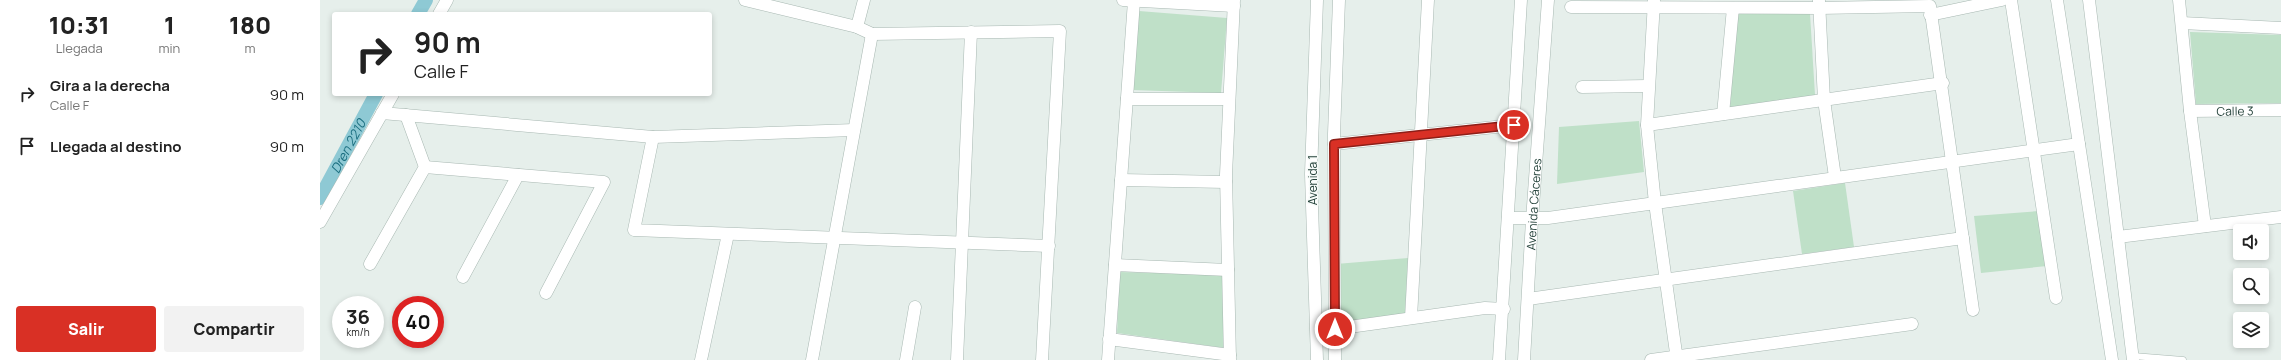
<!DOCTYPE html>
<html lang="es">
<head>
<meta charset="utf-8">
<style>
  :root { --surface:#fff; --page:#f2f2f2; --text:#222; --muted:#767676; --accent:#d93025 }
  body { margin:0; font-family:Manrope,sans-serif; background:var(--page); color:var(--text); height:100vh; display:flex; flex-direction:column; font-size:15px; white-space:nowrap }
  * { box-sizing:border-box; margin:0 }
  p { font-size:13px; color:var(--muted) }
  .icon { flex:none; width:22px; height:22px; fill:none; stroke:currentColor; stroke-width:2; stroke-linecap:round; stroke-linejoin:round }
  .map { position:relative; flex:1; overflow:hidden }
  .panel { display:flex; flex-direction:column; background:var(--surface); width:320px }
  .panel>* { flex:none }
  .top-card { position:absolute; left:12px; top:12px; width:380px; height:84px; border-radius:4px; box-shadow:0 2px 6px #0003; background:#fff; color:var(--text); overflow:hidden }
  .fabs { position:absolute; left:1913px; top:224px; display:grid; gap:8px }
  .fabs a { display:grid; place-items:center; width:36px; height:36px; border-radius:4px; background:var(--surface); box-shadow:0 2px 6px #0003; font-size:20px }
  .speed { position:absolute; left:12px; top:296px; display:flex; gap:8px; font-size:20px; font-weight:700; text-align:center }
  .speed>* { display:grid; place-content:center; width:52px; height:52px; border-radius:50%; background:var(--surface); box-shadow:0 2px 6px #0003; line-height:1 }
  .speed small { font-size:10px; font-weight:400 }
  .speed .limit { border:6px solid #d22; background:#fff; color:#111 }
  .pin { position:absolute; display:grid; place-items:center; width:34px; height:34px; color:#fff; margin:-17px; border:2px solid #fff; border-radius:50%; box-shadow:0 1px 4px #0007 }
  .me { position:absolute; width:44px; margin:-22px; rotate:0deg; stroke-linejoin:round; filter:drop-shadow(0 0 3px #0008) }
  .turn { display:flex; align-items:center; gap:14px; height:84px; padding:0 16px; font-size:18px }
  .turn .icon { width:52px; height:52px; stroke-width:2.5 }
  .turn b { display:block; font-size:28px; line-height:34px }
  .eta { display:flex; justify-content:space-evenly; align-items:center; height:68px; text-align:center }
  .eta b { font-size:24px; font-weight:800; line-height:28px }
  .button { display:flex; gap:8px; margin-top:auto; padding:8px 16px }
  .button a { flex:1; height:46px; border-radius:4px; background:var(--accent); color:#fff; font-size:16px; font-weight:800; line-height:46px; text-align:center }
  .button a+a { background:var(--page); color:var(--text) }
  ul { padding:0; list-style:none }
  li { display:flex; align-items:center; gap:12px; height:52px; padding:0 16px }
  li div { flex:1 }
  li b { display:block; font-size:15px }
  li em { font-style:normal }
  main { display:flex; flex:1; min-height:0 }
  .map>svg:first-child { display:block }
  .green { fill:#bfe0c8 }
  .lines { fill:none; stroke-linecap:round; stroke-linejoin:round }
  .canal { stroke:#8ec9d4; stroke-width:14 }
  .service-casing { stroke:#a8b8b2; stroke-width:7 }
  .minor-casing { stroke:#a8b8b2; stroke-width:13 }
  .tertiary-casing { stroke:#a8b8b2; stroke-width:13 }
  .service { stroke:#fff; stroke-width:6 }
  .minor { stroke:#fff; stroke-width:12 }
  .tertiary { stroke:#fff; stroke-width:12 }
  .route-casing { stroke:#8d1f18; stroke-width:10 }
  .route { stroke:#d93025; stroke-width:7 }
  .labels { text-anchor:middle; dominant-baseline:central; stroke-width:3; stroke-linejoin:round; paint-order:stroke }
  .street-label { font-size:12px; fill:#24423a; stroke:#f7fbf9 }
  .water-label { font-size:13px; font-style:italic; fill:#1c6f80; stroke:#f7fbf9 }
</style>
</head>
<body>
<main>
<section class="panel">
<div class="eta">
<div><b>10:31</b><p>Llegada</p></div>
<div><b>1</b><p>min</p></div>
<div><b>180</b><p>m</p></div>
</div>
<ul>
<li><svg class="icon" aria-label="right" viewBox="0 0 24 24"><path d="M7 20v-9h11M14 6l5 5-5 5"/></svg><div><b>Gira a la derecha</b><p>Calle F</p></div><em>90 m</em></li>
<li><svg class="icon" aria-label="arrive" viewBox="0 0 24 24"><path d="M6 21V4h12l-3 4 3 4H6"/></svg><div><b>Llegada al destino</b></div><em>90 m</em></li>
</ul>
<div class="button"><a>Salir</a><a>Compartir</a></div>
</section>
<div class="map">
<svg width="1961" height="360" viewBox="0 0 1961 360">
  <rect width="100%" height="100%" fill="#e6efeb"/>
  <!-- green -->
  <g class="green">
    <polygon points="819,11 907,18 901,93 812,90"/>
    <polygon points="1417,14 1490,14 1495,95 1410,108"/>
    <polygon points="1870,32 1961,35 1961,103 1876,104"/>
    <polygon points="1319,121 1324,172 1237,184 1239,127"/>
    <polygon points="1525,183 1534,247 1482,254 1473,191"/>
    <polygon points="1719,211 1727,266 1661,273 1654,216"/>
    <polygon points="1088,258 1085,314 1018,323 1016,264"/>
    <polygon points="800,272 904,275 905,348 797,333"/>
  </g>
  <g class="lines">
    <!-- canal -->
    <g class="canal">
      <polyline points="98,14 106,0"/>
      <path id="s1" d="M0 198 56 94"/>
    </g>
    <!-- service casing -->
    <g class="service-casing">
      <polyline id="service" points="1813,356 1863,360"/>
    </g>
    <!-- minor casing -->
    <g class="minor-casing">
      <g id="minor">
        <polyline points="425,0 537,27 552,34 740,31 722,360"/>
        <polyline points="803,0 914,6"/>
        <polyline points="1691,0 1736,298"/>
        <polyline points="1737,0 1792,360"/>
        <polyline points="1859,0 1870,111 1885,226"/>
        <polyline points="1334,1 1327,125 1335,203 1357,360"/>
        <polyline points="1499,1 1504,100 1515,177"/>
        <polyline points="1251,7 1499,8 1610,6 1653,310"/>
        <polyline points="1610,15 1682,0"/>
        <polyline points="1862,23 1961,28"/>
        <polyline points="537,27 544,0"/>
        <polyline points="1262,87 1328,86"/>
        <polyline points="807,99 909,99"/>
        <path id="s2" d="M1870 111 1961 110"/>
        <polyline points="62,113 333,137 534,130"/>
        <polyline points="1403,114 1413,8"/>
        <polyline points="1327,125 1623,83"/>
        <polyline points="333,137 314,230 729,246"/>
        <polyline points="1014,144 1194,125"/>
        <polyline points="105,167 284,182 226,293"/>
        <polyline points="801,180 906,182"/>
        <polyline points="1188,218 1228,218 1759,144"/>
        <polyline points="1798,237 1961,217"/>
        <polyline points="50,264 105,167 86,115"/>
        <polyline points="795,265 908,270"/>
        <polyline points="143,277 198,175"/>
        <polyline points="1208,299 1643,238"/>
        <polyline points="1091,318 1108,0"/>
        <polyline points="1022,328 1165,308 1184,309"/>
        <polyline points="789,339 910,355"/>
        <polyline points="381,360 408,234"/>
        <polyline points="492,360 552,34"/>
        <polyline points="586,360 595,307"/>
        <polyline points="637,360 651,32"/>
        <polyline points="788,360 814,1"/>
        <polyline points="910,360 906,175 914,0"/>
        <polyline points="1331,360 1592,324"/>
      </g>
    </g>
    <!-- tertiary casing -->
    <g class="tertiary-casing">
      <g id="tertiary">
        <polyline points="1769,0 1813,360"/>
        <polyline points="119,14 127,0"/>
        <polyline points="0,222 73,94"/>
        <polyline points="997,360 991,174 997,0"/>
        <polyline points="1015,360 1014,134 1019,0"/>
        <polyline points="1179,360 1201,0"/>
        <path id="s3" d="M1204 360 1212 220 1228 0"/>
      </g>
    </g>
    <!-- service -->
    <use href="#service" class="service"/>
    <!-- minor -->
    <use href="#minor" class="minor"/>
    <!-- tertiary -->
    <use href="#tertiary" class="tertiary"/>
  </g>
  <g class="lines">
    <!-- route casing -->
    <g class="route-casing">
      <polyline id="route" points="1015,329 1014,144 1194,125"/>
    </g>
    <!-- route -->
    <use href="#route" class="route"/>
  </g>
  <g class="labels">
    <!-- street labels -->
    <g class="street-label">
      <text stroke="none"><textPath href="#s2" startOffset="45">Calle 3</textPath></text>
      <text transform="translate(992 180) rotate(-90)">Avenida 1</text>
      <text stroke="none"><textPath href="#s3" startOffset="156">Avenida Cáceres</textPath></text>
    </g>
    <!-- water labels -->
    <g class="water-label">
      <text stroke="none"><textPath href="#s1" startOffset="59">Dren 2210</textPath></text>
    </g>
  </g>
</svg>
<div class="fabs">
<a><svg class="icon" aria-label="sound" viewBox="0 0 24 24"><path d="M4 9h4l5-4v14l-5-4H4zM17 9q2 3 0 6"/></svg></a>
<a><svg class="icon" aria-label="search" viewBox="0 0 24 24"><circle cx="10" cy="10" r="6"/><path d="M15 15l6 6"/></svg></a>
<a><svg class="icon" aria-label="layers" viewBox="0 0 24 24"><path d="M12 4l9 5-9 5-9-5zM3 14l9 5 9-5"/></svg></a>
</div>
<div class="speed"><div>36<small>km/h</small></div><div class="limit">40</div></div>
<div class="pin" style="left:1194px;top:125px;background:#d93025"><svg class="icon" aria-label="arrive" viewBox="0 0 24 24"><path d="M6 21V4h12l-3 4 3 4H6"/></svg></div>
<svg class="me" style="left:1015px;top:329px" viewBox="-20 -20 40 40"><circle r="17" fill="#d93025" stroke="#fff" stroke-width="3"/><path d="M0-11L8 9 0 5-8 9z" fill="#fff"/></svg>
<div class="top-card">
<div class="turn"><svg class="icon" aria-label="right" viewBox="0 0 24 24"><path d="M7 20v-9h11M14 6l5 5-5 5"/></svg><div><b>90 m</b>Calle F</div></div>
</div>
</div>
</main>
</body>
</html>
